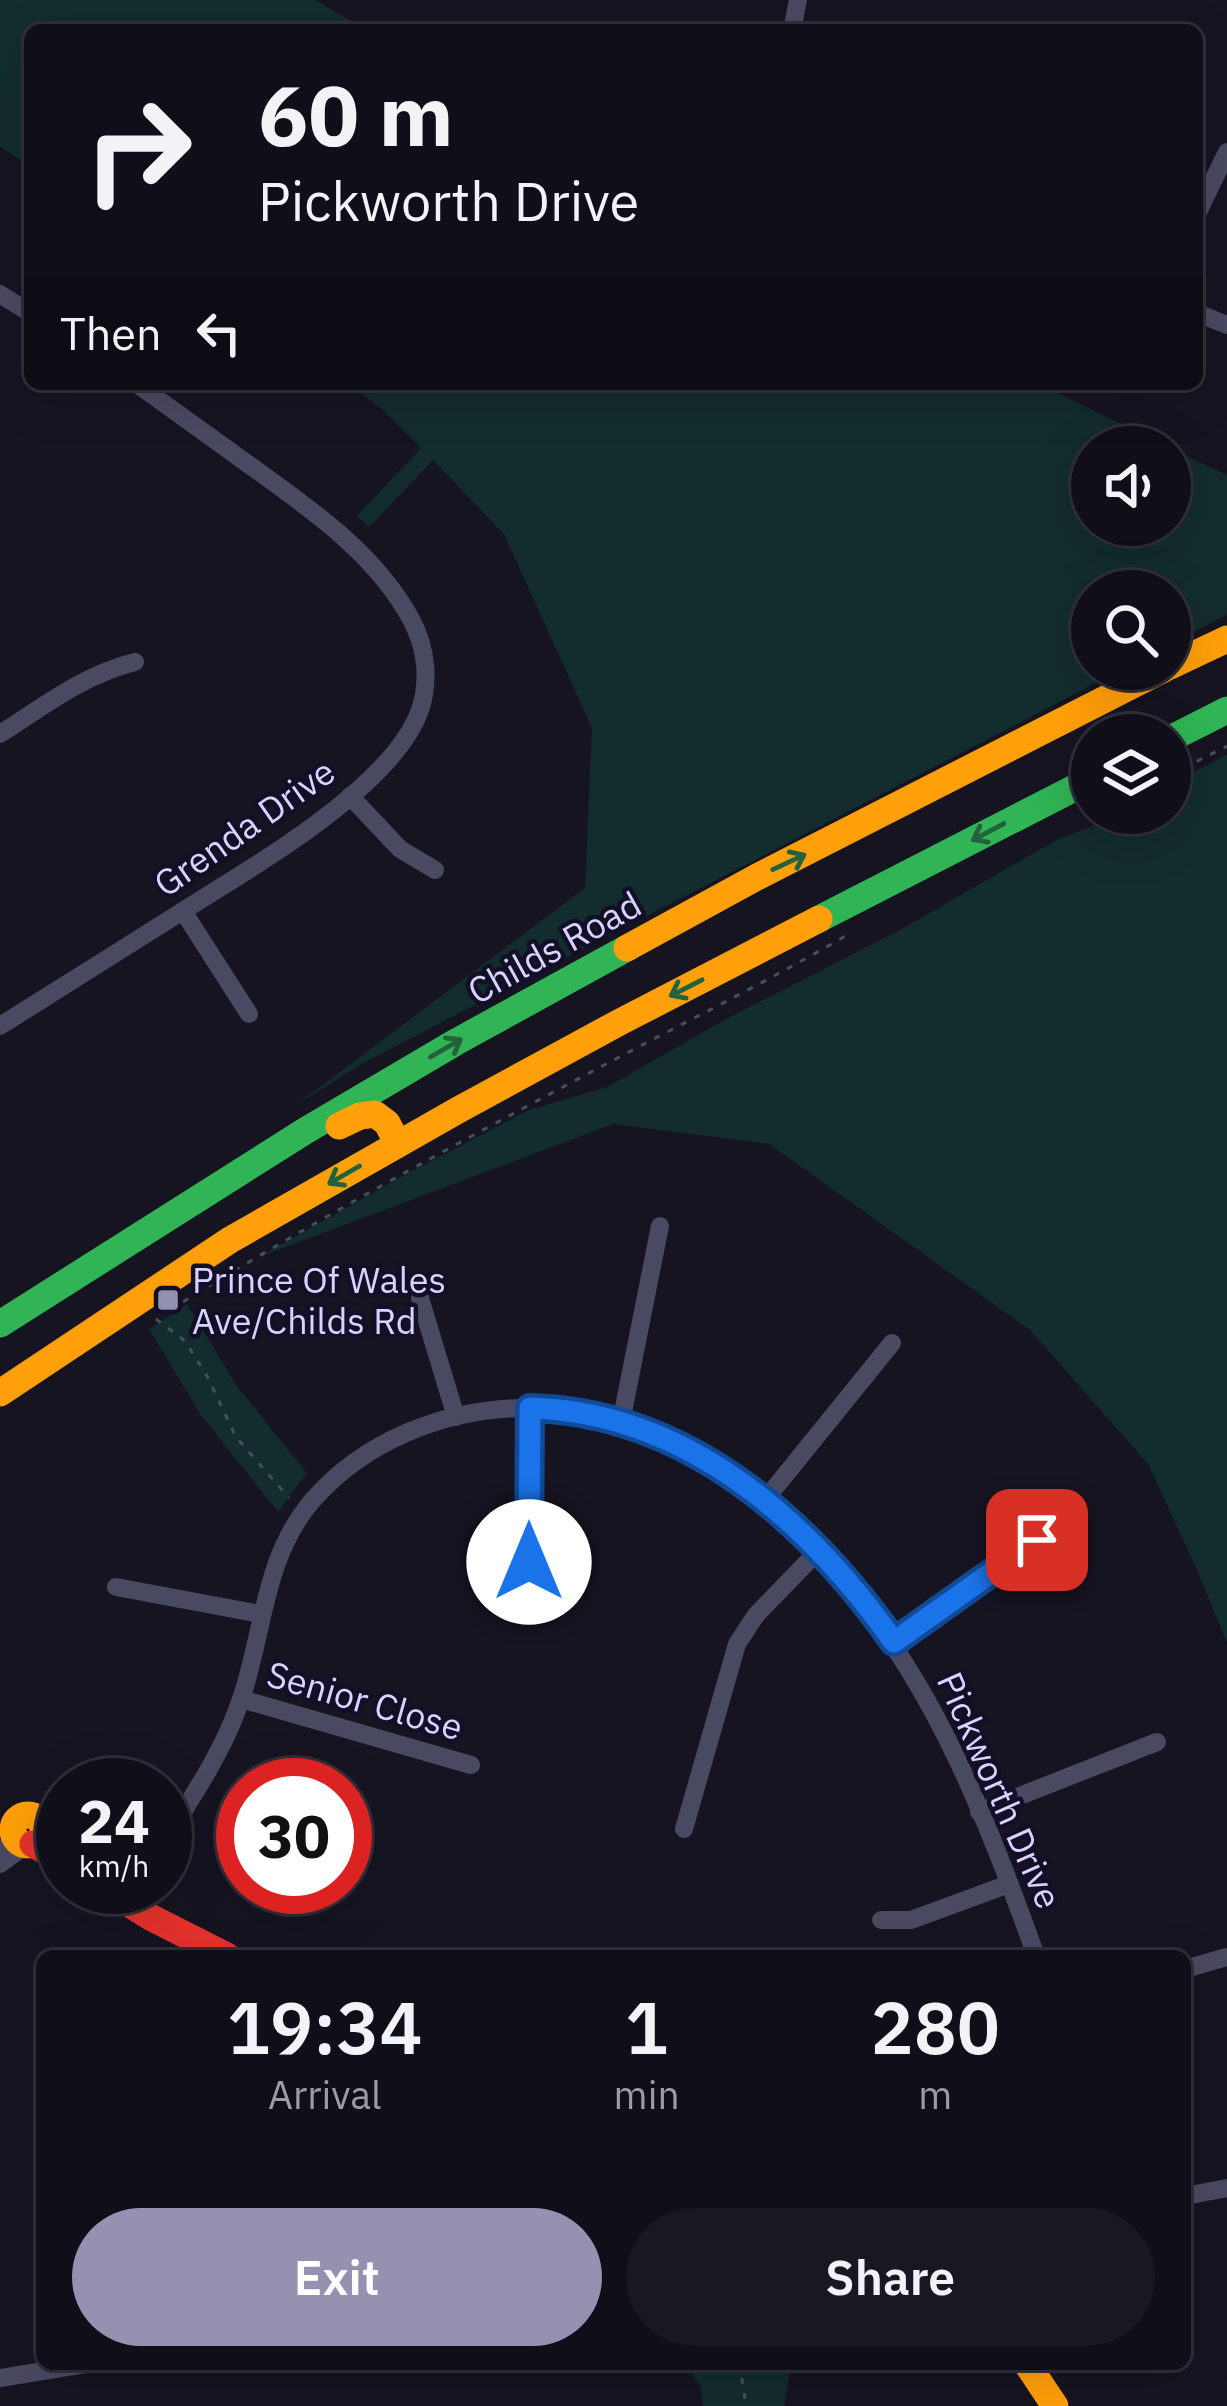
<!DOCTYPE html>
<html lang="en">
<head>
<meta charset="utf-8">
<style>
  :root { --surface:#100f19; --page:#191822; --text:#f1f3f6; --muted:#9c9ca2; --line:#302f38; --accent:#9591b1 }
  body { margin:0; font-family:"IBM Plex Sans",sans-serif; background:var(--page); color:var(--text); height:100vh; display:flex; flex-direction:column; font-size:45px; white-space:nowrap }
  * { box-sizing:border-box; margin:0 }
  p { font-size:39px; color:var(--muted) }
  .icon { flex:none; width:66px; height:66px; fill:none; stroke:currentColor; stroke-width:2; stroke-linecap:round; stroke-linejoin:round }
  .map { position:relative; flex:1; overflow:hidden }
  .side { position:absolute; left:36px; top:1950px; width:1155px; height:420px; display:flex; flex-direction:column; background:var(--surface); border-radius:18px; box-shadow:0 12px 48px #0002,0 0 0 3px var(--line) }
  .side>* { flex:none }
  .hud { position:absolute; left:24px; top:24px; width:1179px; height:366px; border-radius:18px; box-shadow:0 12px 48px #0002,0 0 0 3px var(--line); background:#100f19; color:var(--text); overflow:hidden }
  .tools { position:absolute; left:1071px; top:426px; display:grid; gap:24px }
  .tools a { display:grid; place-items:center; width:120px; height:120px; border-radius:50%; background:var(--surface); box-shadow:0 12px 48px #0002,0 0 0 3px var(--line); font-size:60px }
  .speed { position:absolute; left:36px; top:1758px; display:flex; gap:24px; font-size:60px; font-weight:700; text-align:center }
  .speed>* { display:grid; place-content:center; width:156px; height:156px; border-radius:50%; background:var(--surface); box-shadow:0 12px 48px #0002,0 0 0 3px var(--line); line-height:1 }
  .speed small { font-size:30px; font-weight:400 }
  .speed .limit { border:18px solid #d22; background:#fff; color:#111 }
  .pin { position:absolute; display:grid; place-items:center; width:102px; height:102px; color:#fff; margin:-51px; border-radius:24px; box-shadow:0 6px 18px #0006 }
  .me { position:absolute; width:132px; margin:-66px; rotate:0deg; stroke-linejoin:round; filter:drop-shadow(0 0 9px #0008) }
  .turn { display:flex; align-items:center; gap:42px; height:252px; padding:0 36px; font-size:54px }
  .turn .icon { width:156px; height:156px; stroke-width:2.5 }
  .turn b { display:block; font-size:84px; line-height:102px }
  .then { display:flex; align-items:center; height:114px; padding:0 36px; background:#0003; gap:24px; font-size:45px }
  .eta { display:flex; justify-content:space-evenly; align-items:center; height:204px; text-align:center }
  .eta b { font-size:72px; font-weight:600; line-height:84px }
  .cta { display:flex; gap:24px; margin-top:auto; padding:24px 36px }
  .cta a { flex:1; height:138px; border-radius:72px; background:var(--accent); color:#fff; font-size:48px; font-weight:600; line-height:138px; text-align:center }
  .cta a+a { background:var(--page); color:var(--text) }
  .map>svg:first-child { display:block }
  .green { fill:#132c2d }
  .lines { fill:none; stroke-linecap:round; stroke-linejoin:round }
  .path { stroke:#44505f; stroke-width:3; stroke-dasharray:6 9; stroke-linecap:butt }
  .street { stroke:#4a4962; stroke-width:18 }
  .fast { stroke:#30b455; stroke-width:27 }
  .slow { stroke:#ff9f0a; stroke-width:27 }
  .jam { stroke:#e5322d; stroke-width:27 }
  .oneway { stroke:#22623e }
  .route-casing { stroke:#114b97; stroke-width:30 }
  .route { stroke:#1a73e8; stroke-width:21 }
  .poi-dot { fill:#9591b1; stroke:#130f26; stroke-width:4.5 }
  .labels { text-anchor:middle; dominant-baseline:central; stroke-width:9; stroke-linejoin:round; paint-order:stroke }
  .street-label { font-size:36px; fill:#d9d4ff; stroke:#130f26 }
  .poi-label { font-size:36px; fill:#d9d4ff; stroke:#130f26; text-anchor:start }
</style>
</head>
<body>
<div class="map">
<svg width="1227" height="2406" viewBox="0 0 1227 2406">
  <rect width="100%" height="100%" fill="#161421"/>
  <!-- green -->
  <g class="green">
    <polygon points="0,0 315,0 367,30 30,30 30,166 0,147"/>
    <polygon points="348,384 1039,384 1169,447 1092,447 1092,525 1170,525 1170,448 1227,475 1227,615 1170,644 1170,591 1092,591 1092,669 1123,669 365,1062 296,1105 585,888 592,728 504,534 433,460 369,527 357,516 421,448 381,408"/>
    <polygon points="1227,754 1227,1643 1198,1572 1148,1464 1030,1330 769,1144 613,1124 259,1257 412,1171 529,1110 607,1087 726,1019 900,930 1058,839 1128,813 1170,813 1170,786"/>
    <polygon points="187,1304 237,1386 307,1473 278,1512 200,1414 149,1329"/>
    <polygon points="685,2364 791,2364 784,2406 703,2406 700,2385"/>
  </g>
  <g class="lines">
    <!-- path -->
    <g class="path">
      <polyline points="1170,775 1227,746"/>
      <path d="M183 1302C327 1213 476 1133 625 1054 701 1014 778 976 852 932"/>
      <polyline points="156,1319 185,1341 207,1376 236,1437 289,1498"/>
      <polyline points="737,2364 741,2373 746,2406"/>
    </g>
    <!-- street -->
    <g class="street">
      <polyline points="792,30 798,0"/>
      <polyline points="1197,214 1227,152"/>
      <polyline points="0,294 30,313"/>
      <polyline points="1197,313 1227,325"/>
      <path d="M0 734C44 706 85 674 135 662"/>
      <polyline points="350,796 400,849 435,870"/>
      <polyline points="183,911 249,1014"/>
      <path d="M0 1026C59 989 119 951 178 914 247 870 392 789 420 710 430 680 426 648 412 621 376 553 309 508 248 464 211 437 174 411 137 384"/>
      <polyline points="420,1298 456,1417"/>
      <polyline points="621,1422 660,1226"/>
      <polyline points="764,1501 892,1343"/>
      <polyline points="529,1562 530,1408"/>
      <polyline points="116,1587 261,1614"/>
      <polyline points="894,1642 1069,1517"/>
      <polyline points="241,1699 471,1765"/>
      <polyline points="979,1812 1157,1742"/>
      <polyline points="684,1829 737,1644 756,1615 819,1550"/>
      <path d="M165 1840C194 1794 225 1749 242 1696 264 1630 264 1557 312 1501 364 1441 444 1409 523 1408 604 1408 677 1436 742 1485 902 1603 971 1774 1036 1956"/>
      <polyline points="0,1856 14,1836"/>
      <polyline points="0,1864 26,1845"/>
      <polyline points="881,1920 911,1920 1009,1884"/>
      <polyline points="1185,1969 1227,1957"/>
      <polyline points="1185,2196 1227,2188"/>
      <polyline points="0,2378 85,2364"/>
    </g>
    <!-- fast -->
    <g class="fast">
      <polyline points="1170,739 1227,710"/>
      <polyline points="819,919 1092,779"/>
      <polyline points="0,1324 305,1131 456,1042 627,948"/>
    </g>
    <!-- slow -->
    <g class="slow">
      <polyline points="1170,666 1227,639"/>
      <polyline points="627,948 757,877 1164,669"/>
      <polyline points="339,1126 360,1116 375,1114 387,1123 398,1144"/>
      <polyline points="0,1393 230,1240 460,1109 620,1022 819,919"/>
      <circle cx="28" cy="1830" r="15"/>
      <polyline points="1027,2364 1055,2406"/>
    </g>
    <!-- jam -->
    <g class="jam">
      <polyline points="33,1844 63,1861"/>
      <polyline points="102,1887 152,1918 227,1956"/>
    </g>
  </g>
  <!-- one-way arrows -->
  <defs><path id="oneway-shaft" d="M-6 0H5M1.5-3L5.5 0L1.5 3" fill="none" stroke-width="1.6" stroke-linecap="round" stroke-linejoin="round" transform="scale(3)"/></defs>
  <g class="oneway">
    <use href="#oneway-shaft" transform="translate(988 832) rotate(152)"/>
    <use href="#oneway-shaft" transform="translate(789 862) rotate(-25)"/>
    <use href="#oneway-shaft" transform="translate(686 988) rotate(153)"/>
    <use href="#oneway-shaft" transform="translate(446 1048) rotate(-30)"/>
    <use href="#oneway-shaft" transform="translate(344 1175) rotate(150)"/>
  </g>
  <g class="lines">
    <!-- route casing -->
    <g class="route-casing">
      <path id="route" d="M529 1562 530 1408C686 1412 808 1520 894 1642L1037 1540"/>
    </g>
    <!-- route -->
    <use href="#route" class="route"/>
  </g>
  <!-- markers -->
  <rect class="poi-dot" x="156" y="1288" width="24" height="24" rx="6"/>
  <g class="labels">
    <!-- street labels -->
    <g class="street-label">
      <text transform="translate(244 827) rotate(-35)">Grenda Drive</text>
      <text transform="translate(554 947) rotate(-29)">Childs Road</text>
      <text transform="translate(365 1700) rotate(16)">Senior Close</text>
      <text transform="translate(1000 1790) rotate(66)">Pickworth Drive</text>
    </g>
    <!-- poi labels -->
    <g class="poi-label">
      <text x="192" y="1279">Prince Of Wales<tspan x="192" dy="41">Ave/Childs Rd</tspan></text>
    </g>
  </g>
</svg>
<div class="tools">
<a><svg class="icon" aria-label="sound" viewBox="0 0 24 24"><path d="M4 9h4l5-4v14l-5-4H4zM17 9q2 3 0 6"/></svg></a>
<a><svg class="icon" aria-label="search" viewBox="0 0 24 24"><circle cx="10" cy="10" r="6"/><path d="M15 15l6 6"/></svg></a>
<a><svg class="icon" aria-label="layers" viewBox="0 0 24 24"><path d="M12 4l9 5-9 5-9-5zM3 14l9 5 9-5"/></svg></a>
</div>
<div class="speed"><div>24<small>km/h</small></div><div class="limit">30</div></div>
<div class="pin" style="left:1037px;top:1540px;background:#d93025"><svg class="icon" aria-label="arrive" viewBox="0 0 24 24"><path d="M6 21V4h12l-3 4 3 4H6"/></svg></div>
<svg class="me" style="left:529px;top:1562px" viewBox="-20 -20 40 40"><circle r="19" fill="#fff"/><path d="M0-13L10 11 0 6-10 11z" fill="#1a73e8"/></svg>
<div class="hud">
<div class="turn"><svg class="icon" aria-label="right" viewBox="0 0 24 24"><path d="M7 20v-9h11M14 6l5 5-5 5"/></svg><div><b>60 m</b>Pickworth Drive</div></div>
<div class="then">Then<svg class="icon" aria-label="left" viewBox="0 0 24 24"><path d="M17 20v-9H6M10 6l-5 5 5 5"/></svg></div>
</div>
<section class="side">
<div class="eta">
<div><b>19:34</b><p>Arrival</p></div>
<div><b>1</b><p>min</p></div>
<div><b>280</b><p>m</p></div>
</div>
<div class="cta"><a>Exit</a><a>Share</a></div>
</section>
</div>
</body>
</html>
